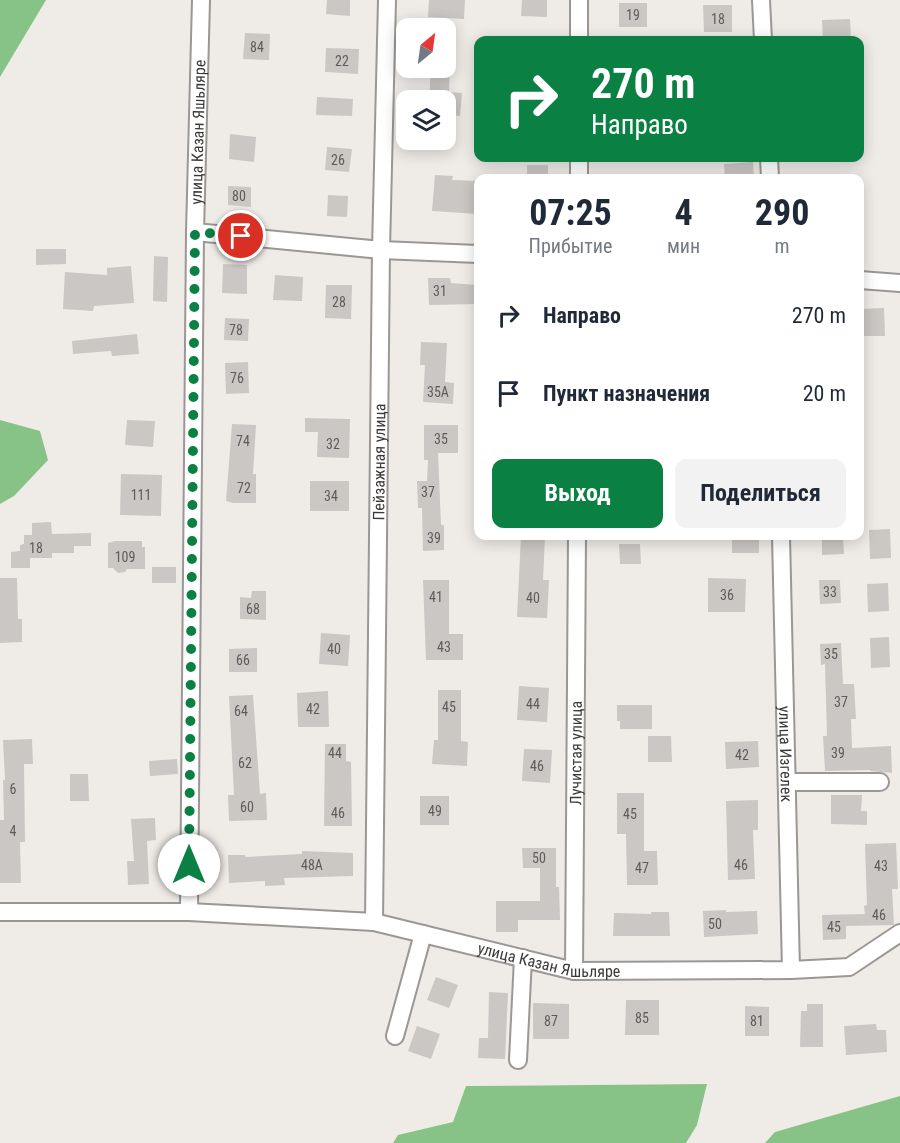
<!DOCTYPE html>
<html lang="ru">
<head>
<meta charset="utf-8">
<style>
  :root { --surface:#fff; --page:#f2f2f3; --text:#1f2937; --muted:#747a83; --accent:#0b8043 }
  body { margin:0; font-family:"Roboto Condensed",sans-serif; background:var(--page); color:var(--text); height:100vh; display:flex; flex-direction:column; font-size:22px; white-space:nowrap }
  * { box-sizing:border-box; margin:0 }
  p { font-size:20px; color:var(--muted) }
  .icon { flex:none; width:33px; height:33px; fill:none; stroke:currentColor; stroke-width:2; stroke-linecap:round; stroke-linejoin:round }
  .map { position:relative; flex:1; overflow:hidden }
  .sheet { position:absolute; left:474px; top:174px; width:390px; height:366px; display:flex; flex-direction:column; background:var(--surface); border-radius:12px; box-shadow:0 3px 15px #0003 }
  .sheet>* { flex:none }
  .top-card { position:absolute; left:474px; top:36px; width:390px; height:126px; border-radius:12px; box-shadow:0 3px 15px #0003; background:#0b8043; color:#fff; overflow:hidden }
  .needle { width:39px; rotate:29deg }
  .buttons { position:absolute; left:396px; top:18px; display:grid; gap:12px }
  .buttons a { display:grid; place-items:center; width:60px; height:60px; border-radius:12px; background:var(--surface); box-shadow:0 3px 15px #0003; font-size:30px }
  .pin { position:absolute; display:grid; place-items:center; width:51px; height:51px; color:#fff; margin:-26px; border:3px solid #fff; border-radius:50%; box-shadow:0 2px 6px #0007 }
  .me { position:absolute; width:66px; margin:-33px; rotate:0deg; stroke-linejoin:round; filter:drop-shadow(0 0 4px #0008) }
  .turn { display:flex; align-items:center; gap:21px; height:126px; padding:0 18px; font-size:27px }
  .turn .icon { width:78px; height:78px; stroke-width:2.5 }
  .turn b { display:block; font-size:42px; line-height:51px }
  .eta { display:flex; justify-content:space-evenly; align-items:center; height:102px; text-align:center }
  .eta b { font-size:36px; font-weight:700; line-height:42px }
  .action { display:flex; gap:12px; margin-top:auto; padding:12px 18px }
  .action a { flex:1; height:69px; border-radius:12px; background:var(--accent); color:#fff; font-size:24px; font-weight:700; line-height:69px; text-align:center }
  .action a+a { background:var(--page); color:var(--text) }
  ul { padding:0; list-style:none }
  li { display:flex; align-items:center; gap:18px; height:78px; padding:0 18px }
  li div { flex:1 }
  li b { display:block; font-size:22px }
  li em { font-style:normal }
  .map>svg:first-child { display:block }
  .forest { fill:#87c387 }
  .building { fill:#cac7c4 }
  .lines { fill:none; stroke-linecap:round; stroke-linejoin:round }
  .minor-casing { stroke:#9a9794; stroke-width:20 }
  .minor { stroke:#fff; stroke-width:16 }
  .route { stroke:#0b8043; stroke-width:10; stroke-dasharray:0 18 }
  .labels { text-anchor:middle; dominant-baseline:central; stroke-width:4.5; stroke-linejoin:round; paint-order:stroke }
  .number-label { font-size:14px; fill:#5e5c5b }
  .street-label { font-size:16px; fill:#3a3938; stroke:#fff }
</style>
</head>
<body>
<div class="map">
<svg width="900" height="1143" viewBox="0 0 900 1143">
  <rect width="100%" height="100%" fill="#efece8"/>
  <!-- forest -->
  <g class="forest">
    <polygon points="0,0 46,0 0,77"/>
    <polygon points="0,420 40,431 48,460 14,496 0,504"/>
    <polygon points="707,1084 697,1125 686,1143 393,1143 398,1135 453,1122 466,1086"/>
    <polygon points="900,1096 900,1143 765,1143 775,1132"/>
  </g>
  <!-- building -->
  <g class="building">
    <polygon points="327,0 350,0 350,16 326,14"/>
    <polygon points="429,0 465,0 464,19 428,17"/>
    <polygon points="522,0 547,0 547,17 521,16"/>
    <rect x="619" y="3" width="28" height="24"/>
    <polygon points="703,5 732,5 732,32 704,32"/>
    <polygon points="850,19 851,40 823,40 822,20"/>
    <polygon points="245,33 270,34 269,60 243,59"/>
    <polygon points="326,48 359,49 358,74 325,72"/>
    <polygon points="431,68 450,68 449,92 462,93 460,116 446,115 446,100 429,100"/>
    <polygon points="317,97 353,99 352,116 316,115"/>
    <polygon points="230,134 256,137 254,162 229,159"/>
    <polygon points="327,147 352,149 349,172 325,170"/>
    <polygon points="753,162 754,178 725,178 724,164"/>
    <rect x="527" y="165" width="21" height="13"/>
    <polygon points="435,175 453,176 452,180 478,181 478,214 432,211"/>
    <polygon points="228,186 251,187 251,207 228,205"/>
    <polygon points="328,195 348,196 347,217 327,216"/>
    <polygon points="36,249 66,249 66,264 36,265"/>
    <polygon points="154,256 168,257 167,302 153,301"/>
    <polygon points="223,264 247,265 247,294 222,293"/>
    <polygon points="131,266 134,303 94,306 93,311 63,309 65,272 107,275 107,268"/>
    <polygon points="275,275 303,277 302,301 273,300"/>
    <polygon points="428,278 450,278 451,283 478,285 478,304 429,305"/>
    <polygon points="326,285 352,285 351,319 325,318"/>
    <polygon points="884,308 885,336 860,336 860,309"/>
    <polygon points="225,318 249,319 248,341 224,340"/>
    <polygon points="137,334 139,354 112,356 111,351 73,354 72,341"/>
    <polygon points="421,342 447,343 445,382 454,383 453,404 423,402 425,365 420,365"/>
    <polygon points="248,362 249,393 226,394 225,363"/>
    <polygon points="305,418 350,419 349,458 317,457 318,432 305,432"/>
    <polygon points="127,420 155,421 153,447 125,445"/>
    <polygon points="232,424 256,425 253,474 256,474 256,503 233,503 226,501"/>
    <polygon points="424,425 458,425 458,453 438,453 441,525 444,525 444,550 423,551 422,508 418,508 417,481 427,481 428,460 424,460"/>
    <polygon points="121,474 162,475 161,516 120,515"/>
    <rect x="310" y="481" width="39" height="30"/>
    <polygon points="51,522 52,534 91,533 91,546 74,546 74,553 52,553 52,558 30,558 30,568 11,568 11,552 20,551 20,545 24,544 24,535 32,535 32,523"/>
    <polygon points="890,529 891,558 870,559 869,530"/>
    <polygon points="521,536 545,536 543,580 549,580 547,618 517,617"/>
    <rect x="732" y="536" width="27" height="17"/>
    <polygon points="822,536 843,536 844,554 822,555"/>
    <polygon points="115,541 142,541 142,547 145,547 145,569 127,569 125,572 118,573 113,568 108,568 108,543"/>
    <polygon points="619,544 640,544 641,564 620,564"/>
    <rect x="152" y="567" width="24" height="16"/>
    <polygon points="0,578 17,578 18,619 22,619 22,642 0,643"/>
    <polygon points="708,578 746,579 745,612 708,612"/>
    <polygon points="423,580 449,580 449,634 463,634 463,660 426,660"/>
    <polygon points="819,580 840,580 841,603 820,604"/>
    <polygon points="888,583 889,611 868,612 867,584"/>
    <polygon points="252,591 266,591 266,620 240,619 240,597 251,598"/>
    <polygon points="321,633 350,635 348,666 319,664"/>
    <polygon points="889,637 890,667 871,668 870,638"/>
    <polygon points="841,643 843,684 854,684 856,719 851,719 852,748 891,746 892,773 870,771 870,770 825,771 823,736 827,736 825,664 821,665 820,644"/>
    <polygon points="257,648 257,672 229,672 229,649"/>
    <polygon points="519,686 549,688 547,722 517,720"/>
    <polygon points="438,690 461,690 461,741 468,742 467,766 432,764 434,740 438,740"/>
    <polygon points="328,691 329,727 298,727 297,693"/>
    <polygon points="253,695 260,794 266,793 267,820 229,821 228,795 234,795 229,696"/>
    <polygon points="617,705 652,705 652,729 620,729 620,721 617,721"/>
    <polygon points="648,736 671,736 672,762 648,762"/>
    <polygon points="32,739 33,764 24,764 25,842 20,842 21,883 0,883 0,820 4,820 3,780 5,780 3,740"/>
    <polygon points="758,741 759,767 726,769 725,742"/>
    <polygon points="325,744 346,744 346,761 351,762 352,826 324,826"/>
    <polygon points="524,749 552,750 550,783 522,781"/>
    <polygon points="177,759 178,774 150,776 149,761"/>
    <polygon points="70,774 88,774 89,801 70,801"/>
    <polygon points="617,793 644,793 644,851 657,851 658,885 627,885 626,834 617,834"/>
    <polygon points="831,795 862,795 861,811 867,811 867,825 831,824"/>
    <rect x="420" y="796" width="29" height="29"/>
    <polygon points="758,800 758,830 753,830 755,879 728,880 726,801"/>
    <polygon points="155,818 156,840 147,841 149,884 128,885 127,861 134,861 131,819"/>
    <polygon points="896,843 898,889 892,889 894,925 846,926 846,939 823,940 822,915 865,914 864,906 867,905 865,844"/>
    <polygon points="522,848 556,848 556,887 559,887 560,920 518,920 518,932 496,932 496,901 540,901 540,868 523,868"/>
    <polygon points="302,851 353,853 353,876 284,878 285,885 265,886 265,881 229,883 228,855 245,855 245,857 302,854"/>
    <polygon points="726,910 726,912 757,911 758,934 704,937 703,911"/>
    <polygon points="651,912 669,912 670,936 613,936 614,913 651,914"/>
    <polygon points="436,977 458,985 449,1008 427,1000"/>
    <polygon points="489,992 508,993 505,1059 478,1058 479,1038 488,1038"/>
    <polygon points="626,1000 659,1000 659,1035 625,1035"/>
    <polygon points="533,1003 569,1004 569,1039 533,1039"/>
    <polygon points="807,1004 823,1004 823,1047 800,1047 801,1011 807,1011"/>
    <polygon points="745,1006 769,1007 769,1036 745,1036"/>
    <polygon points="876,1024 877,1030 886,1030 887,1052 846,1055 844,1026"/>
    <polygon points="417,1026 440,1034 431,1059 408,1051"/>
  </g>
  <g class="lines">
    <!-- minor casing -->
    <g class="minor-casing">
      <g id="minor">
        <polyline points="761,0 763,40"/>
        <polyline points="579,40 579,0"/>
        <polyline points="769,158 770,178"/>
        <polyline points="579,178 579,158"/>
        <polyline points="195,232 381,250 478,254"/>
        <polyline points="860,280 900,283"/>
        <path id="s1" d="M781 536 791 970"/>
        <polyline points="787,782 880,782"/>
        <path id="s2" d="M0 912H189L374 922 574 971 791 970 849 967 900 933"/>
        <path id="s3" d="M189 912 195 232 201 0"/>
        <path id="s4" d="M374 922 381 250 387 0"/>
        <path id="s5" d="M574 971 577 536"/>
        <polyline points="395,1036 423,934"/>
        <polyline points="518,1060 523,958"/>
      </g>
    </g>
    <!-- minor -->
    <use href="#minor" class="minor"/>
  </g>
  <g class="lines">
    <!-- route -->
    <polyline class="route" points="189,865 195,232 241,236"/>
  </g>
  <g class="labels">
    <!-- number labels -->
    <g class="number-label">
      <text x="633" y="15">19</text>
      <text x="718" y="19">18</text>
      <text x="257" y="47">84</text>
      <text x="342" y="61">22</text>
      <text x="338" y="160">26</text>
      <text x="239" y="196">80</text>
      <text x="440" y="291">31</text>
      <text x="339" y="302">28</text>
      <text x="236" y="330">78</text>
      <text x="237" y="378">76</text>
      <text x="438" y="392">35А</text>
      <text x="441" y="439">35</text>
      <text x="243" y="441">74</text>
      <text x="333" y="444">32</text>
      <text x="244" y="488">72</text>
      <text x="428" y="492">37</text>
      <text x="141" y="495">111</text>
      <text x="331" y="496">34</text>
      <text x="434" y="538">39</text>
      <text x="36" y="548">18</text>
      <text x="125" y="557">109</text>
      <text x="830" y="592">33</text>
      <text x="727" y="595">36</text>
      <text x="436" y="597">41</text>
      <text x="533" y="598">40</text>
      <text x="253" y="609">68</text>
      <text x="444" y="647">43</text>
      <text x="334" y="649">40</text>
      <text x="831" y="654">35</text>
      <text x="243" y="660">66</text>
      <text x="841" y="702">37</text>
      <text x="533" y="704">44</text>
      <text x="449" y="707">45</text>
      <text x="313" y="709">42</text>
      <text x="241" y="711">64</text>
      <text x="335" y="753">44</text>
      <text x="838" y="753">39</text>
      <text x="742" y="755">42</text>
      <text x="245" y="763">62</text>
      <text x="537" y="766">46</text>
      <text x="13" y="789">6</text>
      <text x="247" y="807">60</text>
      <text x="435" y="811">49</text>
      <text x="338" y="813">46</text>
      <text x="630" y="814">45</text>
      <text x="13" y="831">4</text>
      <text x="539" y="858">50</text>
      <text x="312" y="865">48А</text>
      <text x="741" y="865">46</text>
      <text x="881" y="866">43</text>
      <text x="642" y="868">47</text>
      <text x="879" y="915">46</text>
      <text x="715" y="924">50</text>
      <text x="834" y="927">45</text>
      <text x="642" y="1018">85</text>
      <text x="551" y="1021">87</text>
      <text x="757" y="1021">81</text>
    </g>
    <!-- street labels -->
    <g class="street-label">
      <text stroke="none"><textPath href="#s3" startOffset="780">улица Казан Яшьляре</textPath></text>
      <text stroke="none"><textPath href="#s4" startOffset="460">Пейзажная улица</textPath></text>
      <text stroke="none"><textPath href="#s5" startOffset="218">Лучистая улица</textPath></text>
      <text stroke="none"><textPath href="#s1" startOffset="218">улица Изгелек</textPath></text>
      <text stroke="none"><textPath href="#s2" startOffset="554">улица Казан Яшьляре</textPath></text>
    </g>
  </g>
</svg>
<div class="buttons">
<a><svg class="needle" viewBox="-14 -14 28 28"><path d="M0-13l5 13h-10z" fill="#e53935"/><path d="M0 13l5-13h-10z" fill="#747a83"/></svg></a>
<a><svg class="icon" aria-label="layers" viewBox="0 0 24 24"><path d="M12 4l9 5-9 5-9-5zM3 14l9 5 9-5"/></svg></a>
</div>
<div class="pin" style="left:241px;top:236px;background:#d93025"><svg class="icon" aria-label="arrive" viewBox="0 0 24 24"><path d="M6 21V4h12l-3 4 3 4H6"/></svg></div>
<svg class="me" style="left:189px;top:865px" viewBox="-20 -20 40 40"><circle r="19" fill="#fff"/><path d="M0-13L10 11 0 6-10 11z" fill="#0b8043"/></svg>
<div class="top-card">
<div class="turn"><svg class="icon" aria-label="right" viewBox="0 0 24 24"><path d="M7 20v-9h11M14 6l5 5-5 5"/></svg><div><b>270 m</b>Направо</div></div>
</div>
<section class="sheet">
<div class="eta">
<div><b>07:25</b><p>Прибытие</p></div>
<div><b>4</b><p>мин</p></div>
<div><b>290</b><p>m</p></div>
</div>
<ul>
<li><svg class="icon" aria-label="right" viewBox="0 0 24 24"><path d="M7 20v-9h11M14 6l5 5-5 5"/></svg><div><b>Направо</b></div><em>270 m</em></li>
<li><svg class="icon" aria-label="arrive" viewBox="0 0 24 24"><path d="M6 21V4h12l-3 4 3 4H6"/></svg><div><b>Пункт назначения</b></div><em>20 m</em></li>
</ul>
<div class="action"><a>Выход</a><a>Поделиться</a></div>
</section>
</div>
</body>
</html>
